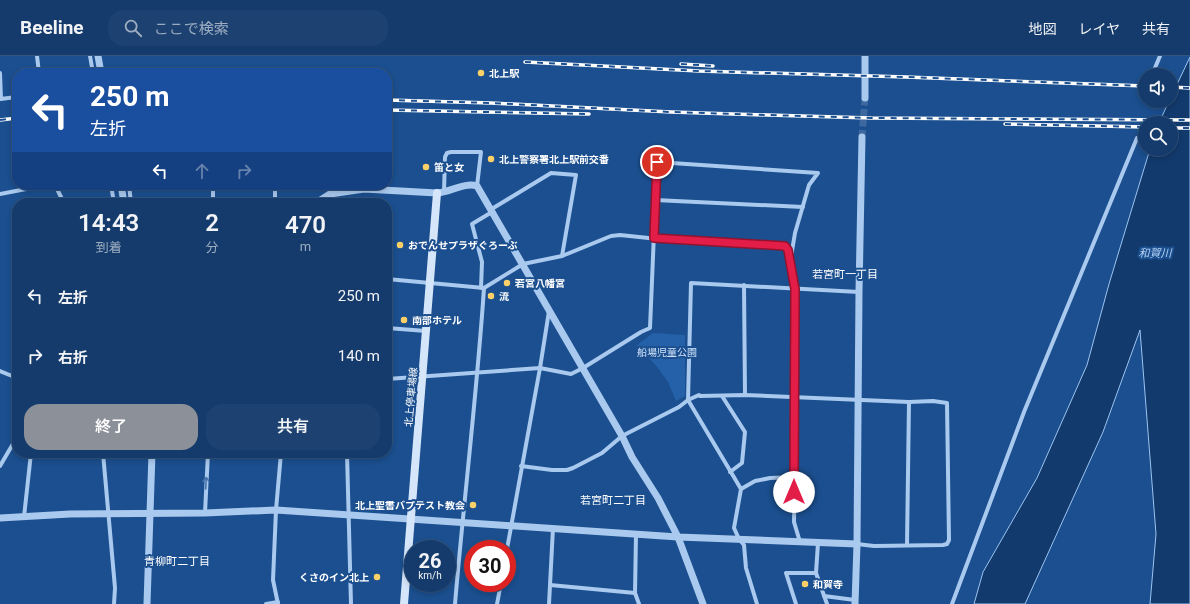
<!DOCTYPE html>
<html lang="ja">
<head>
<meta charset="utf-8">
<style>
  :root { --surface:#143b6b; --page:#1d4271; --text:#f1f3f6; --muted:#9dadc1; --line:#33557e; --accent:#8c9099 }
  body { margin:0; font-family:Roboto,"Noto Sans JP",sans-serif; background:var(--page); color:var(--text); height:100vh; display:flex; flex-direction:column; font-size:15px; white-space:nowrap }
  * { box-sizing:border-box; margin:0 }
  p { font-size:13px; color:var(--muted) }
  .icon { flex:none; width:22px; height:22px; fill:none; stroke:currentColor; stroke-width:2; stroke-linecap:round; stroke-linejoin:round }
  .map { position:relative; flex:1; overflow:hidden }
  .details { position:absolute; left:12px; top:142px; width:380px; height:260px; display:flex; flex-direction:column; background:var(--surface); border-radius:16px; box-shadow:0 2px 6px #0003,0 0 0 1px var(--line) }
  .details>* { flex:none }
  .top-card { position:absolute; left:12px; top:12px; width:380px; height:122px; border-radius:16px; box-shadow:0 2px 6px #0003,0 0 0 1px var(--line); background:#1a4fa0; color:#fff; overflow:hidden }
  .buttons { position:absolute; left:1138px; top:12px; display:grid; gap:8px }
  .buttons a { display:grid; place-items:center; width:40px; height:40px; border-radius:50%; background:var(--surface); box-shadow:0 2px 6px #0003,0 0 0 1px var(--line); font-size:20px }
  .speed { position:absolute; left:404px; top:484px; display:flex; gap:8px; font-size:20px; font-weight:700; text-align:center }
  .speed>* { display:grid; place-content:center; width:52px; height:52px; border-radius:50%; background:var(--surface); box-shadow:0 2px 6px #0003,0 0 0 1px var(--line); line-height:1 }
  .speed small { font-size:10px; font-weight:400 }
  .speed .limit { border:6px solid #d22; background:#fff; color:#111 }
  .pin { position:absolute; display:grid; place-items:center; width:34px; height:34px; color:#fff; margin:-17px; border:2px solid #fff; border-radius:50%; box-shadow:0 1px 4px #0007 }
  .me { position:absolute; width:44px; margin:-22px; rotate:0deg; stroke-linejoin:round; filter:drop-shadow(0 0 3px #0008) }
  .turn { display:flex; align-items:center; gap:14px; height:84px; padding:0 12px; font-size:18px }
  .turn .icon { width:52px; height:52px; stroke-width:2.5 }
  .turn b { display:block; font-size:28px; line-height:34px }
  .lanes { display:flex; align-items:center; height:38px; padding:0 12px; background:#0003; justify-content:center; gap:20px; direction:ltr }
  .lanes .off { opacity:.35 }
  .eta { display:flex; justify-content:space-evenly; align-items:center; height:68px; text-align:center }
  .eta b { font-size:24px; font-weight:600; line-height:28px }
  .action { display:flex; gap:8px; margin-top:auto; padding:8px 12px }
  .action a { flex:1; height:46px; border-radius:16px; background:var(--accent); color:#fff; font-size:16px; font-weight:600; line-height:46px; text-align:center }
  .action a+a { background:var(--page); color:var(--text) }
  ul { padding:0; list-style:none }
  li { display:flex; align-items:center; gap:12px; height:60px; padding:0 12px }
  li div { flex:1 }
  li b { display:block; font-size:15px }
  li em { font-style:normal }
  header { display:flex; align-items:center; gap:24px; box-sizing:border-box; height:56px; padding:0 20px; background:var(--surface); border-bottom:1px solid var(--line) }
  header strong { font-size:19px }
  nav { display:flex; gap:22px; margin-inline-start:auto; font-size:14px }
  .search { width:280px; height:36px; background:var(--page); display:flex; align-items:center; gap:10px; box-sizing:border-box; padding:0 14px; border-radius:16px; color:var(--muted); font-size:15px }
  .map>svg:first-child { display:block }
  .green { fill:#2461a8 }
  .water { fill:#123a6d; stroke:#9cc4f0 }
  .lines { fill:none; stroke-linecap:round; stroke-linejoin:round }
  .tertiary-tunnel { stroke:#3d69a0; stroke-width:7; stroke-dasharray:7 3.5; stroke-linecap:butt }
  .minor { stroke:#a9c9ee; stroke-width:4 }
  .tertiary { stroke:#a9c9ee; stroke-width:7 }
  .secondary { stroke:#d6e6fa; stroke-width:8 }
  .rail-casing { stroke:#fff; stroke-width:3.5 }
  .rail { stroke:#1b4f8f; stroke-width:2; stroke-dasharray:6; stroke-linecap:butt }
  .oneway { stroke:#4674ac }
  .route-casing { stroke:#92132f; stroke-width:10 }
  .route { stroke:#e11d48; stroke-width:7 }
  .poi-dot { fill:#ffd166; stroke:#1b4f8f; stroke-width:1.5 }
  .labels { text-anchor:middle; dominant-baseline:central; stroke-width:4; stroke-linejoin:round; paint-order:stroke }
  .poi-label { font-size:10px; font-weight:bold; fill:#fff; stroke:#1b4f8f; text-anchor:start }
  .park-label { font-size:10px; fill:#cfe3fa; stroke:#1b4f8f }
  .street-label { font-size:10px; fill:#fff; stroke:#1b4f8f }
  .water-label { font-size:11px; font-style:italic; fill:#b5d3f5; stroke:#1b4f8f }
  .neighbourhood-label { font-size:11px; fill:#fff; stroke:#1b4f8f }
</style>
</head>
<body>
<header>
<strong>Beeline</strong>
<div class="search"><svg class="icon" aria-label="search" viewBox="0 0 24 24"><circle cx="10" cy="10" r="6"/><path d="M15 15l6 6"/></svg>ここで検索</div>
<nav><a>地図</a><a>レイヤ</a><a>共有</a></nav>
</header>
<div class="map">
<svg width="1190" height="548" viewBox="0 0 1190 548">
  <rect width="100%" height="100%" fill="#1b4f8f"/>
  <!-- green -->
  <polygon class="green" points="653,277 685,279 685,340 676,345 668,326 658,312 637,289"/>
  <!-- water -->
  <polygon class="water" points="1190,1 1190,548 1150,548 1156,478 1140,274 1103,376 1025,548 974,548 983,516 1037,422 1087,309 1109,228 1150,93 1171,93 1171,67 1159,67 1169,45 1171,45 1171,41"/>
  <g class="lines">
    <!-- tertiary-tunnel -->
    <polyline class="tertiary-tunnel" points="862,81 865,42"/>
    <!-- minor -->
    <g class="minor">
      <polyline points="37,0 39,17"/>
      <polyline points="90,0 93,17"/>
      <polyline points="0,17 1,43"/>
      <polyline points="1152,19 1160,0"/>
      <polyline points="1144,40 1145,37"/>
      <polyline points="0,43 17,41"/>
      <polyline points="55,129 64,147"/>
      <polyline points="111,129 114,147"/>
      <polyline points="129,129 131,147"/>
      <polyline points="275,129 275,147"/>
      <polyline points="444,136 445,101 447,97 451,96 481,96 477,130"/>
      <polyline points="0,138 47,129"/>
      <polyline points="655,144 803,151"/>
      <polyline points="213,147 213,129"/>
      <polyline points="490,154 551,117 576,119 562,200"/>
      <polyline points="387,223 484,232"/>
      <polyline points="744,229 745,339"/>
      <polyline points="481,232 482,206 472,168 492,156"/>
      <polyline points="387,272 426,275"/>
      <polyline points="0,315 17,322"/>
      <polyline points="387,323 540,312 571,318 583,312 641,276 650,272 657,106 818,117 809,129 795,177 791,201"/>
      <polyline points="722,340 745,376 742,407 730,416"/>
      <polyline points="103,397 115,532 114,548"/>
      <polyline points="347,397 351,548"/>
      <polyline points="0,410 17,381"/>
      <polyline points="521,410 552,414 567,414 573,412 602,397 622,380 679,351 688,344 699,339 700,340 745,339 909,346 933,345 947,347 949,484 947,488 943,489 874,490 857,488"/>
      <polyline points="741,433 755,425 770,422 795,421"/>
      <polyline points="205,457 208,397"/>
      <polyline points="24,461 31,397"/>
      <polyline points="636,478 635,537 639,548"/>
      <polyline points="818,487 816,517 827,548"/>
      <polyline points="907,489 909,346"/>
      <polyline points="507,493 540,312 549,255"/>
      <polyline points="550,529 635,537"/>
      <polyline points="824,540 855,544"/>
      <polyline points="266,548 278,546"/>
      <polyline points="278,548 273,524 276,454 281,397"/>
      <path d="M455 548C464 442 477 337 484 232L523 208 562 200 611 180 620 179 658 183 666 182 697 186 785 190 788 194 795 233 796 341 794 466 800 486"/>
      <polyline points="497,548 501,527"/>
      <polyline points="549,548 553,472"/>
      <polyline points="757,548 746,512 744,489 739,483 734,472 741,433 688,344 691,227 859,236"/>
      <polyline points="796,548 786,517 816,517"/>
      <polyline points="952,548 1024,356 1137,82"/>
    </g>
    <!-- tertiary -->
    <g class="tertiary">
      <polyline points="98,0 101,17"/>
      <polyline points="865,0 865,42"/>
      <polyline points="121,129 124,147"/>
      <path d="M316 147 330 138 364 133 437 137C450 136 465 126 477 130L622 380 632 401 658 442 678 481 703 548"/>
      <polyline points="0,462 70,458 205,457 276,454 678,481 857,488"/>
      <polyline points="147,548 152,397"/>
      <polyline points="855,548 857,488 859,236 862,81"/>
    </g>
    <!-- secondary -->
    <polyline class="secondary" points="404,548 437,137"/>
    <!-- rail casing -->
    <g class="rail-casing">
      <g id="rail">
        <polyline points="525,6 699,15 906,21 1145,30"/>
        <polyline points="681,8 713,10"/>
        <polyline points="1171,31 1190,32"/>
        <polyline points="387,44 491,47 671,56 768,59 871,62 1190,64"/>
        <polyline points="387,54 589,58"/>
        <polyline points="0,64 17,62"/>
        <polyline points="1005,68 1145,71"/>
        <polyline points="1171,72 1190,72"/>
      </g>
    </g>
    <!-- rail -->
    <use href="#rail" class="rail"/>
  </g>
  <!-- one-way arrows -->
  <defs><path id="oneway-shaft" d="M-6 0H5M1.5-3L5.5 0L1.5 3" fill="none" stroke-width="1.6" stroke-linecap="round" stroke-linejoin="round"/></defs>
  <use class="oneway" href="#oneway-shaft" transform="translate(206 427) rotate(-87)"/>
  <g class="lines">
    <!-- route casing -->
    <g class="route-casing">
      <polyline id="route" points="657,106 654,182 785,190 788,194 795,233 794,436"/>
    </g>
    <!-- route -->
    <use href="#route" class="route"/>
  </g>
  <!-- markers -->
  <g class="poi-dot">
    <circle cx="481" cy="17" r="4"/>
    <circle cx="491" cy="103" r="4"/>
    <circle cx="426" cy="111" r="4"/>
    <circle cx="400" cy="189" r="4"/>
    <circle cx="507" cy="227" r="4"/>
    <circle cx="491" cy="240" r="4"/>
    <circle cx="404" cy="264" r="4"/>
    <circle cx="473" cy="449" r="4"/>
    <circle cx="377" cy="521" r="4"/>
    <circle cx="805" cy="528" r="4"/>
  </g>
  <g class="labels">
    <!-- poi labels -->
    <g class="poi-label">
      <text x="489" y="17">北上駅</text>
      <text x="499" y="103">北上警察署北上駅前交番</text>
      <text x="434" y="111">笛と女</text>
      <text x="408" y="189">おでんせプラザぐろーぶ</text>
      <text x="515" y="227">若宮八幡宮</text>
      <text x="499" y="240">流</text>
      <text x="412" y="264">南部ホテル</text>
      <text x="465" y="449" text-anchor="end">北上聖書バプテスト教会</text>
      <text x="369" y="521" text-anchor="end">くさのイン北上</text>
      <text x="813" y="528">和賀寺</text>
    </g>
    <!-- park labels -->
    <g class="park-label">
      <text x="667" y="296">船場児童公園</text>
    </g>
    <!-- street labels -->
    <g class="street-label">
      <text transform="translate(411 341) rotate(-85)">北上停車場線</text>
    </g>
    <!-- water labels -->
    <g class="water-label">
      <text x="1155" y="197">和賀川</text>
    </g>
    <!-- neighbourhood labels -->
    <g class="neighbourhood-label">
      <text x="845" y="218">若宮町一丁目</text>
      <text x="613" y="444">若宮町二丁目</text>
      <text x="177" y="505">青柳町二丁目</text>
    </g>
  </g>
</svg>
<div class="buttons">
<a><svg class="icon" aria-label="sound" viewBox="0 0 24 24"><path d="M4 9h4l5-4v14l-5-4H4zM17 9q2 3 0 6"/></svg></a>
<a><svg class="icon" aria-label="search" viewBox="0 0 24 24"><circle cx="10" cy="10" r="6"/><path d="M15 15l6 6"/></svg></a>
</div>
<div class="speed"><div>26<small>km/h</small></div><div class="limit">30</div></div>
<div class="pin" style="left:657px;top:106px;background:#d93025"><svg class="icon" aria-label="arrive" viewBox="0 0 24 24"><path d="M6 21V4h12l-3 4 3 4H6"/></svg></div>
<svg class="me" style="left:794px;top:436px" viewBox="-20 -20 40 40"><circle r="19" fill="#fff"/><path d="M0-13L10 11 0 6-10 11z" fill="#e11d48"/></svg>
<div class="top-card">
<div class="turn"><svg class="icon" aria-label="left" viewBox="0 0 24 24"><path d="M17 20v-9H6M10 6l-5 5 5 5"/></svg><div><b>250 m</b>左折</div></div>
<div class="lanes"><svg class="icon" aria-label="left" viewBox="0 0 24 24"><path d="M17 20v-9H6M10 6l-5 5 5 5"/></svg><svg class="icon off" aria-label="ahead" viewBox="0 0 24 24"><path d="M12 20V5M6 11l6-6 6 6"/></svg><svg class="icon off" aria-label="right" viewBox="0 0 24 24"><path d="M7 20v-9h11M14 6l5 5-5 5"/></svg></div>
</div>
<section class="details">
<div class="eta">
<div><b>14:43</b><p>到着</p></div>
<div><b>2</b><p>分</p></div>
<div><b>470</b><p>m</p></div>
</div>
<ul>
<li><svg class="icon" aria-label="left" viewBox="0 0 24 24"><path d="M17 20v-9H6M10 6l-5 5 5 5"/></svg><div><b>左折</b></div><em>250 m</em></li>
<li><svg class="icon" aria-label="right" viewBox="0 0 24 24"><path d="M7 20v-9h11M14 6l5 5-5 5"/></svg><div><b>右折</b></div><em>140 m</em></li>
</ul>
<div class="action"><a>終了</a><a>共有</a></div>
</section>
</div>
</body>
</html>
